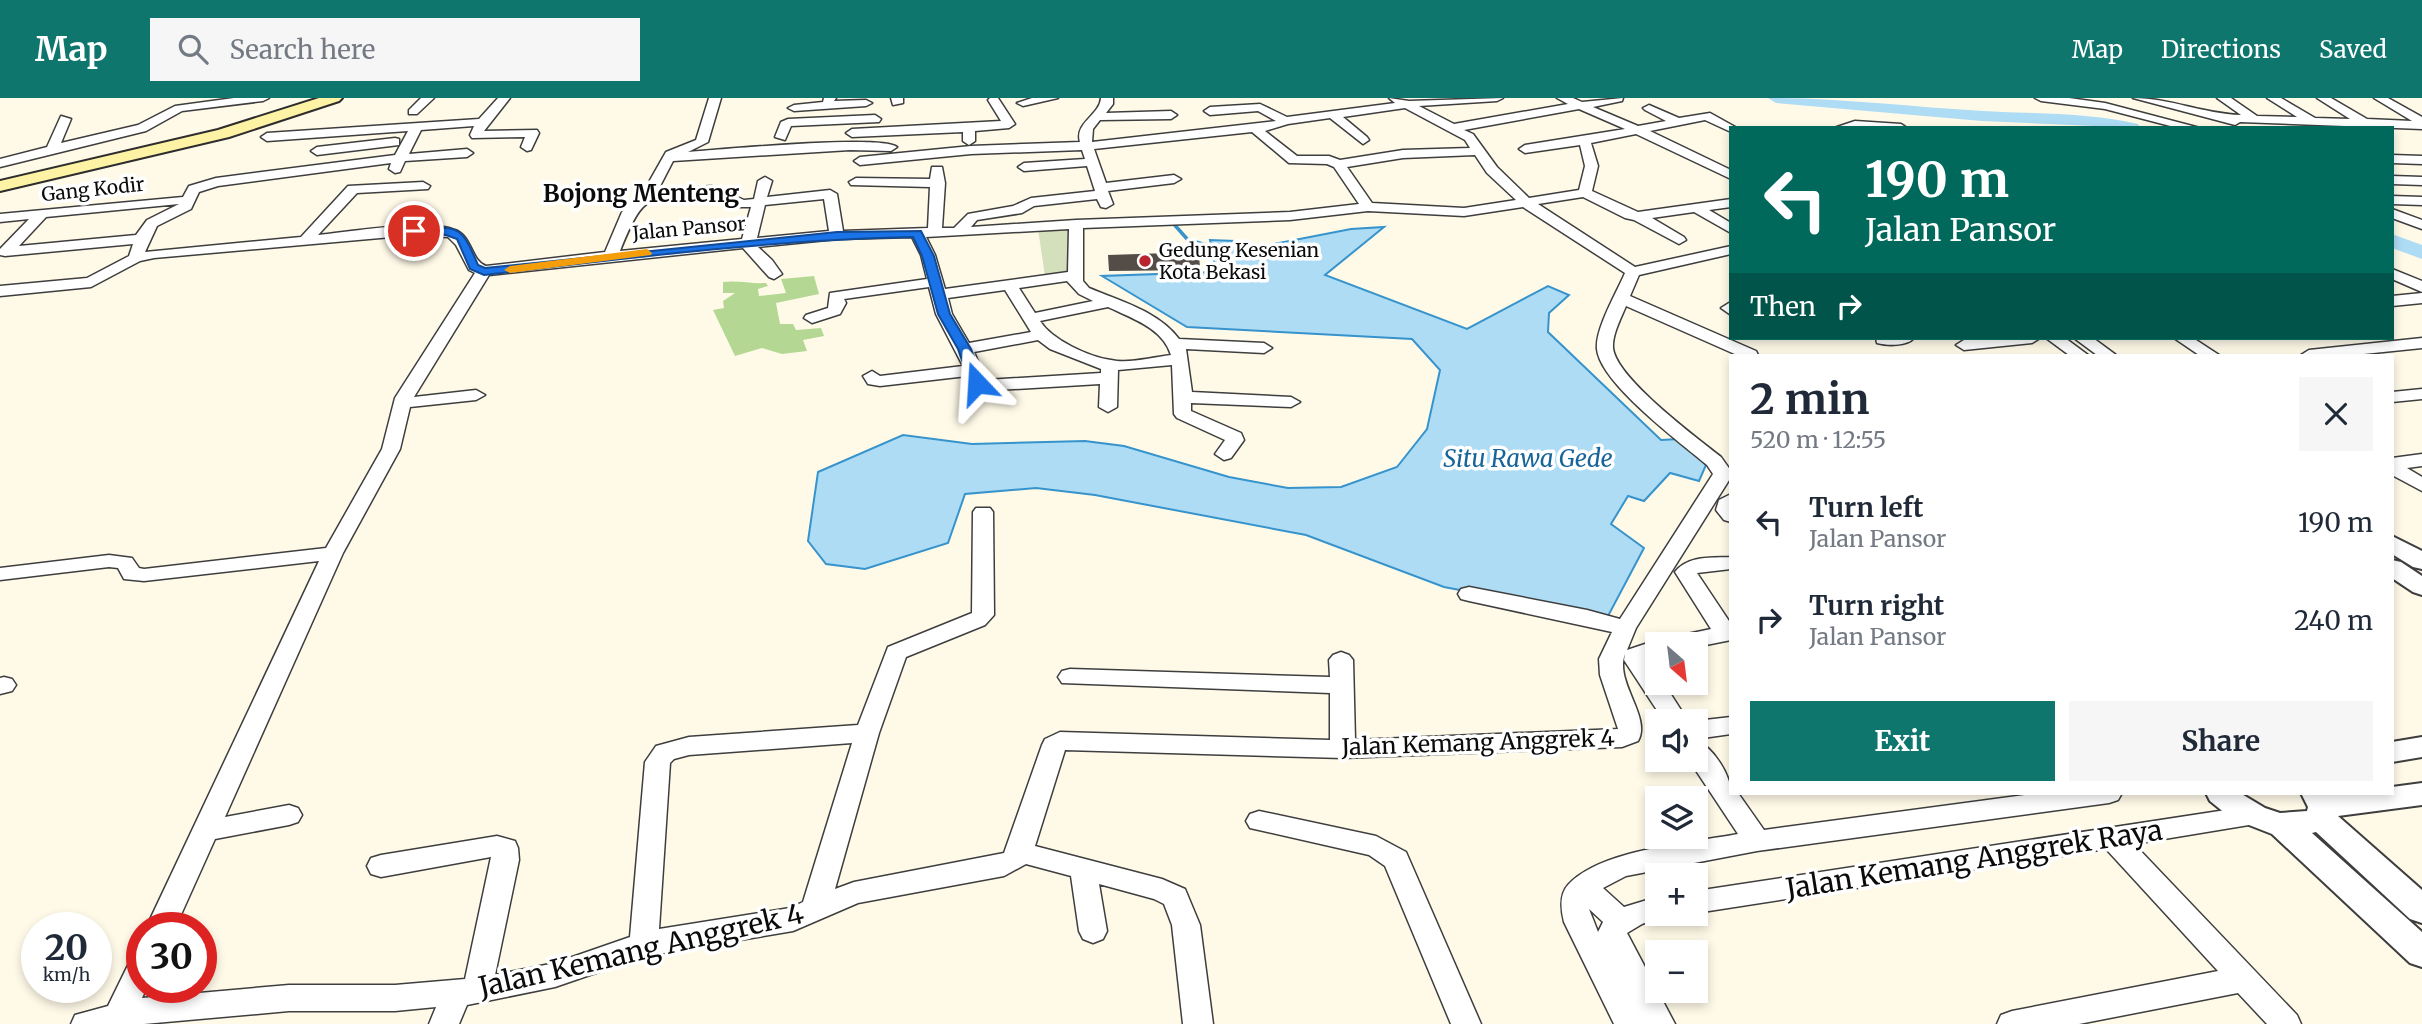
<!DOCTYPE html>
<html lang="en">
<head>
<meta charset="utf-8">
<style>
  :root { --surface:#fff; --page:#f6f6f7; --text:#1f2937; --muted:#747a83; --accent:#0f766e }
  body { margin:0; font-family:Merriweather,serif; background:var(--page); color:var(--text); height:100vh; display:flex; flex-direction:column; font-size:26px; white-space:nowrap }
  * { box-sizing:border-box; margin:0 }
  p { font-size:23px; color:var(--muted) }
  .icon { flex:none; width:38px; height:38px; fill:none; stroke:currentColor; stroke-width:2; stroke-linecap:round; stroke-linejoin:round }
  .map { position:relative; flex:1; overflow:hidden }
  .drawer { position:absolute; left:1729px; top:256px; width:665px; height:441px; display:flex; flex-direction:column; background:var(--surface); border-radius:0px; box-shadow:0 4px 10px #0003 }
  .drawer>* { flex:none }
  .hud { position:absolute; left:1729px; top:28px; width:665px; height:214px; border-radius:0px; box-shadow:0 4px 10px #0003; background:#00695c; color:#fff; overflow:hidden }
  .needle { width:46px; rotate:152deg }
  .buttons { position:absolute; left:1645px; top:534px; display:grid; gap:14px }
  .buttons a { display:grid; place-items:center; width:63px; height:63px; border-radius:0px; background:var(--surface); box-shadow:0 4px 10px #0003; font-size:35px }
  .speed { position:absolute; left:21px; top:814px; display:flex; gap:14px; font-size:35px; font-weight:700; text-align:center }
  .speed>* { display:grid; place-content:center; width:91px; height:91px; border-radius:50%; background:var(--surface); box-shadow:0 4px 10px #0003; line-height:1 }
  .speed small { font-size:18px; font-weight:400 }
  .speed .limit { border:10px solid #d22; background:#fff; color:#111 }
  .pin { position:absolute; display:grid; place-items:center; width:60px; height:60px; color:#fff; margin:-30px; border:4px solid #fff; border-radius:50%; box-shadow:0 2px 7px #0007 }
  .me { position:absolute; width:77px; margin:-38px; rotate:340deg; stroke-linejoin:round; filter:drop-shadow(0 0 5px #0008) }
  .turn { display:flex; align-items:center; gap:24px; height:147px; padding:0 21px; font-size:32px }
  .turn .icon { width:91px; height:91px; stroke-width:2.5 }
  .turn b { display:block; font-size:49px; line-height:60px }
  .then { display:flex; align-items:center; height:66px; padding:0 21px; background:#0003; gap:14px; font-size:26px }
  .round { display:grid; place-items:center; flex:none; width:74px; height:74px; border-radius:0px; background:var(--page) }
  .headline { display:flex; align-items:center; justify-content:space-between; height:119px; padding:0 21px }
  h1 { font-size:42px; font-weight:700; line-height:52px }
  .button { display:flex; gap:14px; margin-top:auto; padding:14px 21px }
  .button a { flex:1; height:80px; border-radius:0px; background:var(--accent); color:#fff; font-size:28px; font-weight:700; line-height:80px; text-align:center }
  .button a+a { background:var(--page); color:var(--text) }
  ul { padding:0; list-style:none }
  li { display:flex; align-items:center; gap:21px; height:98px; padding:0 21px }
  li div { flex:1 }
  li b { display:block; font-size:26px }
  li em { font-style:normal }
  header { display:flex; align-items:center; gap:42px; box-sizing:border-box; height:98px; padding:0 35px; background:var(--accent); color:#fff }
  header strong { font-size:33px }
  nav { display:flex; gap:38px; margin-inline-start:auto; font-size:24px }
  .search { width:490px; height:63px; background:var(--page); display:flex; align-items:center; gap:18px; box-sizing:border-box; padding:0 24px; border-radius:0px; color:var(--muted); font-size:26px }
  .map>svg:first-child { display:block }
  .forest { fill:#b4d893 }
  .cemetery { fill:#d4dfbc }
  .water { fill:#aedcf5; stroke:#3693cc; stroke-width:2 }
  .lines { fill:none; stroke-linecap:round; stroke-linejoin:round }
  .stream { stroke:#3693cc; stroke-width:3.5 }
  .river { fill:#aedcf5; fill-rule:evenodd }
  .building { fill:#534c47 }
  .minor-casing { stroke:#3e3e3e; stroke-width:3 }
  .tertiary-casing { stroke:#3e3e3e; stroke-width:4 }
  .secondary-casing { stroke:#2d2d2d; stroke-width:4 }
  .minor { fill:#fff; fill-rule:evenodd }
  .tertiary { fill:#fff; fill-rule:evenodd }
  .secondary { fill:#fef2a4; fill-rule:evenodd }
  .route { fill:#1a73e8; stroke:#114b97; stroke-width:2 }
  .slow { fill:#f59e0b }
  .poi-dot { fill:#b8252f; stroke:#fff; stroke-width:2.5 }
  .labels { text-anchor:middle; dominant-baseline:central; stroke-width:7; stroke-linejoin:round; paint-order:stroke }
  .far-street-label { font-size:19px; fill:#0b0b0b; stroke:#fff }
  .far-poi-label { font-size:19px; fill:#0b0b0b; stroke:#fff; text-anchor:start }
  .street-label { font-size:23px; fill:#0b0b0b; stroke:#fff }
  .far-district-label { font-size:24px; font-weight:bold; fill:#0b0b0b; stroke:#fff }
  .water-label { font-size:24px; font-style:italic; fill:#16649a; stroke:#fff }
  .near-street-label { font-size:28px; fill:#0b0b0b; stroke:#fff }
</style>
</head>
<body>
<header>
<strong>Map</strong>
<div class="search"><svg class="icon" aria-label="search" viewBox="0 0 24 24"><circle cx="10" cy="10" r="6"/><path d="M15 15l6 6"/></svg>Search here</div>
<nav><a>Map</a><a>Directions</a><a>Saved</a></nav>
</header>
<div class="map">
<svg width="2422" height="926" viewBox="0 0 2422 926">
  <rect width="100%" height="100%" fill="#fffae8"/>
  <!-- forest -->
  <path class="forest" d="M814 178 819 196 776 205 780 226H793L796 232 821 230 824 238 803 242 807 253 782 256 762 250 735 258 713 212 724 210 723 203 735 195H723V184C739 182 751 186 766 185L768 188 758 191 759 198 786 195 781 181Z"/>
  <!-- cemetery -->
  <polygon class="cemetery" points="1073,128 1070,176 1045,178 1038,131"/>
  <!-- water -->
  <polygon class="water" points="1384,129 1325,177 1467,231 1548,188 1569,197 1549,215 1548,234 1661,342 1679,341 1706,367 1699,383 1670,375 1644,403 1628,398 1611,426 1644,450 1607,520 1444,489 1306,437 1095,397 1036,390 965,396 948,445 865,471 826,466 808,443 818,374 903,337 972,346 1085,343 1124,348 1229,379 1288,390 1341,389 1397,369 1427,331 1440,272 1412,241 1187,229 1102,178 1216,174 1210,142 1236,143 1258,149 1351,131"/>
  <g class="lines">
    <!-- stream -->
    <polyline class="stream" points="1172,124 1188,142 1211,148"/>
    <!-- river -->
    <g class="river">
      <path d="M1768 0C1840 0 1911 9 1983 13 2035 16 2087 14 2138 26L2140 30 1982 23 1776 5Z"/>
      <polygon points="2392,136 2422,147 2422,161 2392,150"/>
    </g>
  </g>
  <!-- building -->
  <polygon class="building" points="1199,154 1200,172 1109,173 1108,157"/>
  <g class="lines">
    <!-- minor casing -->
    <g class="minor-casing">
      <g id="minor">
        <polygon points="234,0 269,0 263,3 182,13 146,33 0,69 0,61 47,49 61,18 71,21 61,45 138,27 175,8"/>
        <polygon points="421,0 434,0 417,16 409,16 409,12"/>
        <path d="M498 0H510L484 33 537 32 539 35 531 52 527 53 521 49 525 39 472 40 470 37 474 28 421 32 409 56 467 51 473 55 467 59 405 63 400 74 395 75 389 71 391 65 218 88 199 94 191 111 157 128 145 154 301 139 348 88 423 84 430 88 428 91 357 95 318 137C350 134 428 120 455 132 472 138 471 163 486 168L605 154 622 114 645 91 666 54 696 42 709 0H721L708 44 688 54C719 52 881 36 897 49L891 53 850 52 673 63 658 92 712 88 744 102 754 101 758 83 765 79 772 83 767 99 830 92 837 96 843 133 928 130 930 89 851 87 849 84 856 80 930 81 932 69H942L945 85 942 130H954L968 116 1013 108 1031 100 1095 93 1087 68 1024 73 1018 69 1024 65 1085 61 1082 52 971 56 860 67 854 63 860 59 971 48 1080 44C1074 25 1100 17 1101 0H1113V6L1106 15 1171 13 1177 17 1171 21 1100 22 1093 31 1092 44 1276 23 1258 13 1210 17 1204 13 1210 9 1260 6 1287 19 1395 5 1389 0 1409 3 1503 0 1497 3 1419 8 1454 26 1568 6 1557 0H1573L1582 4 1623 0 1622 3 1593 9 1638 28 1666 23 1645 12 1643 10 1649 7 1679 20 1710 15 1737 30H1731V34L1705 22 1650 33 1731 72V81L1636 36 1591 45 1598 68 1592 93 1638 114 1731 101V109L1709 112 1731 125V135L1694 114 1652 120 1684 139 1686 142 1679 146 1634 122 1625 120 1583 99 1538 106 1635 169 1731 148V156L1639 177 1630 198 1756 253 1758 257H1737L1626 208C1621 220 1612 237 1613 250 1616 280 1696 339 1721 359L1731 373V379L1636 530 1627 552 1657 542 1663 543 1673 539 1711 531 1675 474C1688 457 1712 460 1731 459V471L1697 475 1731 526V542L1696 549V546H1657V557L1647 559 1657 576V584H1663L1688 623H1664L1624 562 1625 556C1614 584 1652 619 1638 643L1622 649 1343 660 1065 652 1035 748 1162 781 1185 791 1200 827 1213 926H1183L1172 827 1164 806 1154 801 1099 786 1107 833 1103 841 1093 845 1083 841 1079 833 1071 778 1026 766 1004 778 858 805 793 833 645 858 555 889 467 907 459 926H429L436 909 395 913H289L144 926H71L75 917 108 908 132 859 142 856V889H147L142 900 289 887H395L465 881 491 759 381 779 371 776 367 768 371 760 381 757 497 738 515 743 518 750 519 762 495 877 555 865 630 839 645 664 656 648 689 639 858 627 888 549 972 515 973 414 976 410H990L993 414 994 517 985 527 906 559 879 635 835 791 854 784 1004 755 1042 647 1045 641 1060 634 1330 642V595L1062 585 1058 579 1062 573 1070 571 1330 579 1329 562 1333 557 1341 554 1349 557 1353 562 1355 642 1618 631 1600 577 1599 561 1612 534 1469 503 1461 501 1458 496 1461 491 1469 489 1587 512 1620 521 1713 376 1707 367C1681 345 1600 285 1597 251 1595 231 1617 194 1625 175L1523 109 1464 118 1368 113 1290 122 1083 130V183L1089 190C1120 203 1158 213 1179 241L1264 245 1272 250 1264 255 1186 251 1192 294 1291 299 1300 304 1291 309 1191 305V313L1241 335 1244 342 1231 360 1224 362 1215 356 1225 342 1177 320 1174 316 1172 267 1118 272 1117 309 1108 314 1099 309 1100 286 980 293 974 292 967 278 880 288 868 286 863 278 872 273 880 278 963 268 936 216 929 189 844 201 846 205 840 216 812 225 804 220 806 217 828 210 830 195 927 181 921 157 912 139 837 141 758 149 772 162 782 176 774 181 769 179 743 150 489 177 414 299 476 292 485 297 476 302 410 309 400 351 343 455 225 719 289 707 298 710 302 717 298 724 289 727 215 741 175 830H146L319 463 144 483 124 481 118 470 109 469 0 482V470L109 457 132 460 139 470 144 471 326 450 382 351 395 300 475 175 469 172 456 147 448 139 414 137 154 160 140 163 91 189 0 198V188L87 180 129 158 133 146 5 158 0 157V151L29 121 0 124V116L183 99 189 88 216 80 395 57 408 33 267 43 261 39 267 35 479 21ZM1405 10 1465 42 1470 50 1403 52 1340 62 1329 58H1297L1265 33 1288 26 1330 20 1363 46 1369 42 1367 39 1343 19ZM1579 11 1625 31 1525 47 1519 51 1525 55 1580 47 1585 68 1579 92 1529 100 1497 69 1473 36 1464 32ZM1252 34 1289 65 1327 66 1334 69 1359 106 1290 114 1076 122 971 129 977 122 1022 115 1034 108 1097 101 1101 109 1106 110 1113 106 1108 93 1174 85 1181 81 1174 77 1106 85 1094 51ZM1475 57 1487 75 1516 102 1464 110 1372 105 1347 69 1403 60ZM710 96 737 109H751L742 141 620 153C645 91 648 101 710 96ZM824 101 829 133 757 140 765 107ZM179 106 147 122 136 137 19 148 46 119ZM1069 131 1068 174 945 191 935 157 926 139ZM1067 183 1079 196 1093 203 1035 215 1019 190ZM1005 192 1031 234 969 245 952 216 948 200ZM1108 209C1131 220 1163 230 1171 257 1153 259 1129 266 1111 262 1089 259 1052 242 1040 223ZM1038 242 1050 251 1101 271V275L986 282 974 254ZM852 645 803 804 790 810 659 831 670 665 674 661 689 657Z"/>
        <polygon points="824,0 836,0 834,3 866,2 872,5 866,8 794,13 788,10 794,7 823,4"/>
        <polygon points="891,0 903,0 903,5 893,7"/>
        <polygon points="990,0 998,0 1015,26 1009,30 975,33 975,43 969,47 963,43 963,34 852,39 846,35 852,31 1001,23 988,2"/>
        <polygon points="1032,0 1058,0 1023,8 1017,5"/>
        <polygon points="2035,0 2069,0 2105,5 2200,30 2178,30 2105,11 2041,3"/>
        <path d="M2133 0C2170 0 2204 16 2241 17L2217 0H2231L2257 18 2297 19 2267 0H2281L2315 20 2350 21 2317 0H2331L2367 21 2412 23 2374 0H2388L2422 19V31L2240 24 2235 27Z"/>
        <polygon points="875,17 881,21 879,24 791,28 785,42 775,39 781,24 788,21"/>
        <polygon points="1855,23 1901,26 1907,30 1834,30"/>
        <polygon points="395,40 399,41 399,47 317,57 311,53 317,49"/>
        <polygon points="2392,57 2422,58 2422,66 2392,65"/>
        <polygon points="2392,78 2422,79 2422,87 2392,86"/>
        <polygon points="2392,98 2422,99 2422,107 2392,106"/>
        <polygon points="2392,111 2422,122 2422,131 2392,120"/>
        <polygon points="2392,171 2422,183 2422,194 2392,181"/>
        <polygon points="2422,195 2422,205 2392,208 2392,198"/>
        <polygon points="1729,205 1731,206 1731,217 1721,210"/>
        <path d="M1876 240H1914C1907 248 1888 248 1877 245Z"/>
        <polygon points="1986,240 2040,240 2032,245 1964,252 1956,247 1964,242"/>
        <polygon points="2046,240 2065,240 2088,257 2069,257"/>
        <polygon points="2074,240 2093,240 2116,257 2097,257"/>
        <polygon points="2174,240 2193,240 2219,257 2199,257"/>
        <polygon points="2422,240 2422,250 2354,257 2301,257 2309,252"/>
        <polygon points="2422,291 2422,301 2392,304 2392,294"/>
        <polygon points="2422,356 2422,368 2407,370 2422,379 2422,393 2392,377 2392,360"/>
        <polygon points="1731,396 1731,424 1724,422 1716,412 1719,402"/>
        <polygon points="4,579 12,581 16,587 12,593 0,596 0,580"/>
        <polygon points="1731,619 1731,636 1696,641 1696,623"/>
        <path d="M1696 643C1713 648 1731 678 1731 695H1738L1764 732 2040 695H2122L2118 702 2109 705 1757 753 1626 778 1603 790 1624 809 1657 799V816H1668L1642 826 1627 835 1675 926H1614L1564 824C1561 812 1559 797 1568 787 1601 751 1691 745 1738 736L1689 662H1696ZM1589 811 1603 824 1598 834 1600 839Z"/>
        <polygon points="2252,708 2261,711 2265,718 2261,725 2134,746 2297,917 2301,926 2267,926 2238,895 2079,926 1997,926 2001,917 2012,913 2218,873 2106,751 1696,815 1696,793"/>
        <polygon points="1259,713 1376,738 1406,754 1481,926 1451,926 1385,768 1369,757 1250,730 1246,723 1250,716"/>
      </g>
    </g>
    <!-- tertiary casing -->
    <g class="tertiary-casing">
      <g id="tertiary">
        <polygon points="2392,438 2422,453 2422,471 2413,469 2392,456"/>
        <polygon points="2392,462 2401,464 2422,478 2422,497 2413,494 2392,480"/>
        <polygon points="2422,639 2422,659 2392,664 2392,644"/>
        <polygon points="2422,685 2422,707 2338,718 2422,792 2422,825 2410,821 2316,734 2312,735 2422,834 2422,869 2410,865 2272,736 2231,720 2210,703 2206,695 2240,695 2265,710 2280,715 2307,713 2308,709 2301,695 2392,695 2392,689"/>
      </g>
    </g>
    <!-- secondary casing -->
    <g class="secondary-casing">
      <polygon id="secondary" points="319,0 342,0 339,3 229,39 0,93 0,83 218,32"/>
    </g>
    <!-- minor -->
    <use href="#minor" class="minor"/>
    <!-- tertiary -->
    <use href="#tertiary" class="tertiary"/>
    <!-- secondary -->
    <use href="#secondary" class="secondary"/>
  </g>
  <!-- route -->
  <path class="route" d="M414 130C458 130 460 124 478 167L485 170 837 134 921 133 934 158 950 216 971 251 984 285 977 289 970 285 958 251 938 216 922 158 913 139C770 142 627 160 484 177L470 171 457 141 446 137 410 135V131Z"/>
  <!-- slow -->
  <polygon class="slow" points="647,151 652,155 651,157 510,175 504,172 510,168"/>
  <!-- markers -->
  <circle class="poi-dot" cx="1145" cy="163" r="7"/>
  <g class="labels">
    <!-- far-street labels -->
    <g class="far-street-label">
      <text transform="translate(93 91) rotate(-6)">Gang Kodir</text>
      <text transform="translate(689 130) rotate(-5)">Jalan Pansor</text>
    </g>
    <!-- far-poi labels -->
    <g class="far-poi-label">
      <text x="1159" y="152">Gedung Kesenian<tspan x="1159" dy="22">Kota Bekasi</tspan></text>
    </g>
    <!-- street labels -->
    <g class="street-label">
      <text transform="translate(1478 644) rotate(-2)">Jalan Kemang Anggrek 4</text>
    </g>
    <!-- far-district labels -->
    <g class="far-district-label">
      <text x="641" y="95">Bojong Menteng</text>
    </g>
    <!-- water labels -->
    <g class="water-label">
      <text x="1528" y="360">Situ Rawa Gede</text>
    </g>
    <!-- near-street labels -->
    <g class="near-street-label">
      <text transform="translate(1974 761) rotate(-9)">Jalan Kemang Anggrek Raya</text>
      <text transform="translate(641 852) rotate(-13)">Jalan Kemang Anggrek 4</text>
    </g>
  </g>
</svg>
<div class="buttons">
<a><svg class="needle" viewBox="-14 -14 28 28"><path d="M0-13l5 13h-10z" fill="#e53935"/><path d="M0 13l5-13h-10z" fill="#747a83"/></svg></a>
<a><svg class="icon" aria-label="sound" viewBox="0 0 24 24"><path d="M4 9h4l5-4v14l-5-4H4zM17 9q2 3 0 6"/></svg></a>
<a><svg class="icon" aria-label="layers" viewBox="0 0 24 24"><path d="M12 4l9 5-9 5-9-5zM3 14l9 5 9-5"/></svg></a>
<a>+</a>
<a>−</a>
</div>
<div class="speed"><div>20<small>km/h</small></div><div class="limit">30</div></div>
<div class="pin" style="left:414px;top:133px;background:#d93025"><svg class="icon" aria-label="arrive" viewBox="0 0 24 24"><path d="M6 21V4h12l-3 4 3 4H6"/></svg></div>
<svg class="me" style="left:977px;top:285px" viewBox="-20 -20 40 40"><path d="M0-17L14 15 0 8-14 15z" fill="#1a73e8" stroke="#fff" stroke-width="4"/></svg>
<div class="hud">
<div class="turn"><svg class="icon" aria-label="left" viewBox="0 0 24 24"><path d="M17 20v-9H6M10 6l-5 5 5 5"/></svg><div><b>190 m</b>Jalan Pansor</div></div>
<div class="then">Then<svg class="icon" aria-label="right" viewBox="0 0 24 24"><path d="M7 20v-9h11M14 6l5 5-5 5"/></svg></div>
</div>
<section class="drawer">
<div class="headline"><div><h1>2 min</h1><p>520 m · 12:55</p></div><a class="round"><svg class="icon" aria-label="close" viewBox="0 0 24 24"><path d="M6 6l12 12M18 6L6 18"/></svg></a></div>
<ul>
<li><svg class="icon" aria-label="left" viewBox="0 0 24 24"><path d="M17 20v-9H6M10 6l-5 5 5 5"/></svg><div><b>Turn left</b><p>Jalan Pansor</p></div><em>190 m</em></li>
<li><svg class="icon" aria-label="right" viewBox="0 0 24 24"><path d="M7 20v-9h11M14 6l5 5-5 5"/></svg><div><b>Turn right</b><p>Jalan Pansor</p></div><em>240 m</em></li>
</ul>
<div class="button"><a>Exit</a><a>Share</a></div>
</section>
</div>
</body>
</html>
